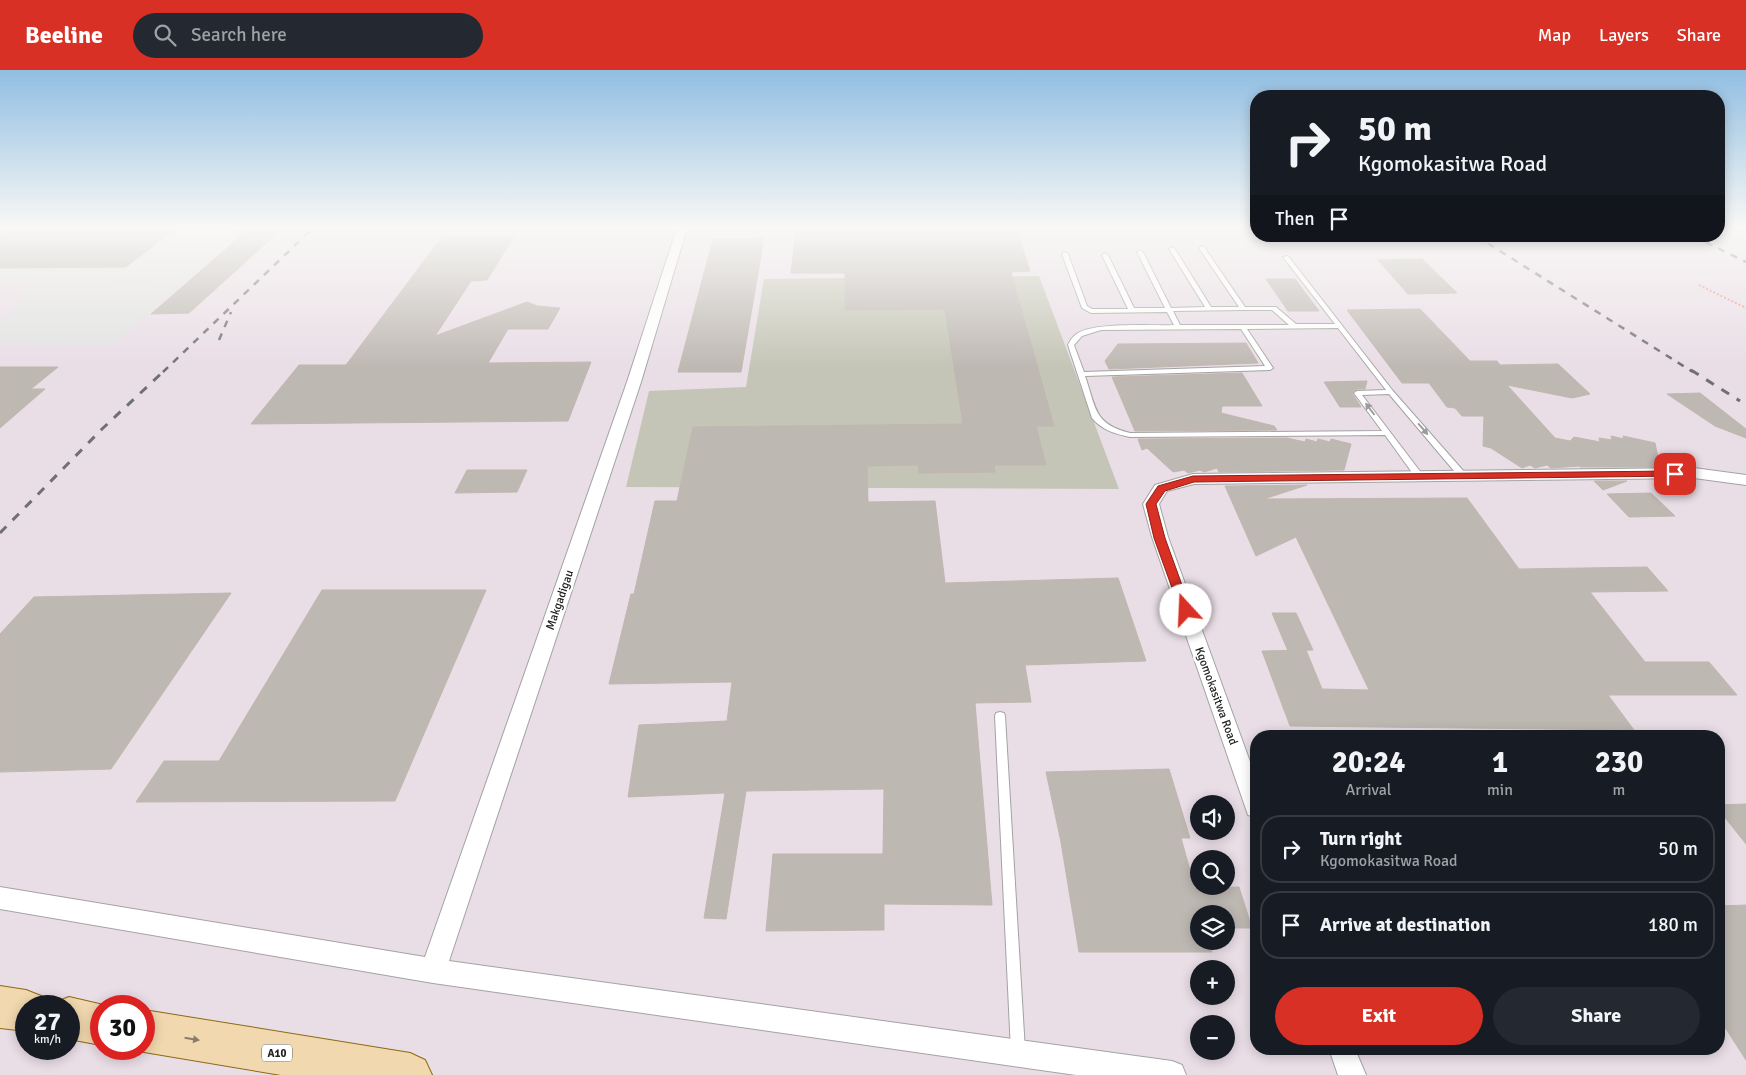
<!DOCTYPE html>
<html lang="en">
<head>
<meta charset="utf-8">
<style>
  :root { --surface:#171b24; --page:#242831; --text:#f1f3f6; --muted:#9ea1a6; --line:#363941; --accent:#d93025 }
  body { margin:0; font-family:Signika,sans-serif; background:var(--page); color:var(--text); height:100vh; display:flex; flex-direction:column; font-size:19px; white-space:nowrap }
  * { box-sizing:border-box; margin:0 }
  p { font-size:16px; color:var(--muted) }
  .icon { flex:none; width:28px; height:28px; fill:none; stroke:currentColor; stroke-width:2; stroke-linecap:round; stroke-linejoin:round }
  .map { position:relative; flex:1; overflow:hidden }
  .sheet { position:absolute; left:1250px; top:660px; width:475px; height:325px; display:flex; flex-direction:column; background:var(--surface); border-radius:20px; box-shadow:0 2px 12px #0003 }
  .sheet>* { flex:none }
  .guide { position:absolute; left:1250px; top:20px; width:475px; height:152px; border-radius:20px; box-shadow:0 2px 12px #0003; background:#171b24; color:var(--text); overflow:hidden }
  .controls { position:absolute; left:1190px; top:725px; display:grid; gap:10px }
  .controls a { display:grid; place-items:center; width:45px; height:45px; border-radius:50%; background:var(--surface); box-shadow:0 2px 12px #0003; font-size:25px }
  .speed { position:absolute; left:15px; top:925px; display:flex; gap:10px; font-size:25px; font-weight:700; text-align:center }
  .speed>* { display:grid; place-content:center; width:65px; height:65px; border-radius:50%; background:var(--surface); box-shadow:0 2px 12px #0003; line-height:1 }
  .speed small { font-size:12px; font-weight:400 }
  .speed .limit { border:8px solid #d22; background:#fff; color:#111 }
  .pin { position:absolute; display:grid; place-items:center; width:42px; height:42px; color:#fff; margin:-21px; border-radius:10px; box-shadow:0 2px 8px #0006 }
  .me { position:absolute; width:55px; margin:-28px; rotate:340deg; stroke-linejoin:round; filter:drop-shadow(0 0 4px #0008) }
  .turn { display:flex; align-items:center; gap:18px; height:105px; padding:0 25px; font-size:22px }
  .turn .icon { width:65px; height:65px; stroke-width:2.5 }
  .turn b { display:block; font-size:35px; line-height:42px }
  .then { display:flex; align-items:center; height:48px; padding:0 25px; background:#0003; gap:10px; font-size:19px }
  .eta { display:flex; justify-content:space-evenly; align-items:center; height:85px; text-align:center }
  .eta b { font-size:30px; font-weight:800; line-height:35px }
  .button { display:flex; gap:10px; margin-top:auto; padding:10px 25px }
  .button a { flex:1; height:58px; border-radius:30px; background:var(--accent); color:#fff; font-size:20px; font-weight:800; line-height:58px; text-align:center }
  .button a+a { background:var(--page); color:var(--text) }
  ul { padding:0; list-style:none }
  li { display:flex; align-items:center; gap:15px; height:68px; margin:0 10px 8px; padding:0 15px; border:2px solid var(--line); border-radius:20px }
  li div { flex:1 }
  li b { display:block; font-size:19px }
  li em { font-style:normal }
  header { display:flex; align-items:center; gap:30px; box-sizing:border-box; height:70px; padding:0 25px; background:var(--accent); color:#fff }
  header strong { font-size:24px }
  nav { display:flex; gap:28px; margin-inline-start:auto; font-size:18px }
  .search { width:350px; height:45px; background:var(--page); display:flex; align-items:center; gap:12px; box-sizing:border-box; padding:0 18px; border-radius:28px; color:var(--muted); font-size:19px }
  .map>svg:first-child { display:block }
  .industrial { fill:#e9dde6; fill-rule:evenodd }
  .construction { fill:#c4c5b6 }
  .parking { fill:#e2e2e2 }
  .building { fill:#beb8b3; stroke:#c1b7ae }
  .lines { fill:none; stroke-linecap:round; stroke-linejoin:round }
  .lane-casing { stroke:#a3a3a3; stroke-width:2 }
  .street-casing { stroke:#a3a3a3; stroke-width:2 }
  .primary-casing { stroke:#8c6a14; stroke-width:2 }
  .path { stroke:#e99282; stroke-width:2; stroke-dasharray:2 2; stroke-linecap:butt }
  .lane { fill:#fff; fill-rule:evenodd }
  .street { fill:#fff; fill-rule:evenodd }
  .primary { fill:#f1d8ae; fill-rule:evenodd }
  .rail-far1 { stroke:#707070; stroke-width:2.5; stroke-dasharray:7 7; stroke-linecap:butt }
  .rail { stroke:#707070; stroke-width:3; stroke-dasharray:9 9; stroke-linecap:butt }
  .oneway { fill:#9c9c9c }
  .oneway2 { fill:#8a7d68 }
  .route { fill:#d93025; stroke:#8d1f18 }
  .labels { text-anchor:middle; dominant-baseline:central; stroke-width:5; stroke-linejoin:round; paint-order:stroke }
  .shield { fill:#fff; stroke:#646464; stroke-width:1 }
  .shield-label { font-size:11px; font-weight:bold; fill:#222 }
  .street-label { font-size:12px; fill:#222; stroke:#fff }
</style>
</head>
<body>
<header>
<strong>Beeline</strong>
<div class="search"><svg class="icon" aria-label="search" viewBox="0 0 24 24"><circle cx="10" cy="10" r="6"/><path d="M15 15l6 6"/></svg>Search here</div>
<nav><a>Map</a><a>Layers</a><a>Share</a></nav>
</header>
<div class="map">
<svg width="1746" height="1005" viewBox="0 0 1746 1005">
  <rect width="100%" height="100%" fill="#f1efea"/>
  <!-- industrial -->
  <path class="industrial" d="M0 158H1256V166H1719V158H1746V1005H0ZM1256 666H1719V979H1256ZM1199 734H1226V761H1199ZM1199 789H1226V816H1199ZM1199 844H1226V871H1199ZM1199 899H1226V926H1199ZM26 936H69V979H26ZM101 936H144V979H101ZM1199 954H1226V981H1199Z"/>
  <!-- construction -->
  <polygon class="construction" points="1039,206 1119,419 626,417 649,321 746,317 764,209"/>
  <!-- parking -->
  <g class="parking">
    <polygon points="179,159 240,159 183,212 0,213 0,193 31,193 24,199 125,198"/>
    <polygon points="32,213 181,214 113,275 0,274 0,250 28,228 10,228"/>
  </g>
  <!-- building -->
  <g class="building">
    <polygon points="796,158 1016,158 1030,201 1011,202 1054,356 1036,356 1046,395 994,395 995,402 919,403 918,395 867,396 868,432 935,431 945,513 1118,508 1146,591 1025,595 1031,632 975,633 992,835 884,834 884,860 766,861 773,784 883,784 884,719 746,721 726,849 704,848 725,723 628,727 639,655 727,651 732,612 609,614 631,524 634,524 655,431 677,431 693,357 963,354 945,239 845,240 845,203 791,203"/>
    <polygon points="175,159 126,197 0,198 0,164 7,160"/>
    <polygon points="249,159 282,159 189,243 151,244"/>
    <polygon points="442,167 514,167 487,210 471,211 435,266 527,232 537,236 560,238 548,259 508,259 488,293 591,292 568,351 251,354 299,295 346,295"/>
    <polygon points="764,168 741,302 678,302 713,169"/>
    <polygon points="1422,189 1457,223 1408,224 1378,190"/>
    <polygon points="1266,209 1295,209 1319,241 1288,241"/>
    <polygon points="1420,239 1470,291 1497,291 1500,295 1558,294 1590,324 1572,328 1507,315 1555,368 1570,371 1574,367 1600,372 1599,368 1612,370 1611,366 1624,369 1623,366 1655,373 1660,397 1581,397 1579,396 1551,398 1547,395 1535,398 1530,395 1522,398 1491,378 1483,376 1484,346 1462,346 1455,338 1447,337 1429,313 1402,313 1347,240"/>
    <polygon points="1246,273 1258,293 1109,299 1105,291 1118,274"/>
    <polygon points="0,297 58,297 31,319 45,319 0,358"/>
    <polygon points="1242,303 1262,336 1222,336 1221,343 1274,356 1277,360 1135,361 1112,307"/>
    <polygon points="1367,311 1365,319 1357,319 1352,323 1361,337 1340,337 1324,312"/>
    <polygon points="1700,323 1746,359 1746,368 1715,356 1667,324"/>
    <polygon points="1287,368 1305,372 1306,369 1317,372 1318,369 1330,372 1331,369 1351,374 1344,400 1219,402 1217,398 1204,402 1200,400 1188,403 1184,400 1173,402 1147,378 1142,380 1138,369"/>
    <polygon points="467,400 527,400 517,422 455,423"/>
    <polygon points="1594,411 1627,411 1603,420"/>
    <polygon points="1307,415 1264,429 1467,428 1519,499 1647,497 1668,521 1590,522 1645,592 1709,592 1737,625 1608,625 1634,660 1290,656 1262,581 1306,580 1322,619 1369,620 1296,467 1256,486 1225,416"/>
    <polygon points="1651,423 1675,446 1629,447 1607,424"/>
    <polygon points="322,520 486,520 395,731 136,732 164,691 219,691"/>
    <polygon points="231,523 111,699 0,702 0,564 34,527"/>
    <polygon points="1272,543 1296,543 1313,580 1288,581"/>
    <polygon points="1169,699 1190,768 1181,768 1195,818 1239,817 1252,858 1226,858 1226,844 1199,844 1199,871 1209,871 1212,882 1079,882 1061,772 1046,702"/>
    <polygon points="1746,734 1746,774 1719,740 1719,735"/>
    <polygon points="1746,835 1746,990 1719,948 1719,836"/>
  </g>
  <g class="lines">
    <!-- lane casing -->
    <g class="lane-casing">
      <g id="lane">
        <path d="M1202 176 1204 177 1245 237H1276L1296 254H1335L1283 187 1288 186 1393 321 1466 404 1467 406 1466 408H1460L1389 324 1362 325 1422 404 1423 406 1422 408H1416L1385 365 1130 367C1115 364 1102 360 1092 348L1068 275C1070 270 1073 266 1078 263 1097 252 1151 256 1174 255L1167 242 1091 243 1082 238 1062 184 1065 182 1068 184 1087 236 1092 239H1128L1102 185 1105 183 1108 185 1134 238H1165L1137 182 1140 180 1143 182 1171 238 1205 237 1169 179 1172 177 1175 179 1211 237H1239L1199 178ZM1242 240H1272L1289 255H1180L1173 241ZM1338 258 1386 320 1357 321 1354 323 1382 361 1130 363C1093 354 1096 337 1085 306L1270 300 1273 298 1247 259ZM1241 259 1265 296 1084 302 1074 275 1082 266 1101 260Z"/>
        <polygon points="1000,642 1004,643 1005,646 1025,981 1023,986 1018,988 1013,986 1011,981 995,646 996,643"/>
      </g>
    </g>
    <!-- street casing -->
    <g class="street-casing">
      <g id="street">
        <polygon points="677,158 687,158 641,312 449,891 1172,991 1182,995 1186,1005 1076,1005 433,913 0,839 0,817 425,887 627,312"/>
        <polygon points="1694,398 1746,405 1746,415 1694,408 1194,414 1167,421 1159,434 1168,467 1256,708 1256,747 1248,745 1152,467 1143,434 1155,415 1193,404"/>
        <polygon points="1329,979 1355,979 1366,1005 1338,1005"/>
      </g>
    </g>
    <!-- primary casing -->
    <g class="primary-casing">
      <g id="primary">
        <polygon points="0,916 26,920 41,926 45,936 26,936 26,961 0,958"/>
        <polygon points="69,927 108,936 101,936 101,975 69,969 69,936 53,936 54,933"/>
        <polygon points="144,940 410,983 425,990 432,1005 281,1005 144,982 136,979 144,979"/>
      </g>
    </g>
    <!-- path -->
    <polyline class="path" points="1699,215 1746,238"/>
    <!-- lane -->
    <use href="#lane" class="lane"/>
    <!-- street -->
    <use href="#street" class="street"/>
    <!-- primary -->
    <use href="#primary" class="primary"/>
    <!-- rail-far1 -->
    <g class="rail-far1">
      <polyline points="1476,166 1693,302"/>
      <polyline points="1693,166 1746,192"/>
      <polyline points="219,270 231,242"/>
      <polyline points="163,302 313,158"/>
    </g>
    <!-- rail -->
    <g class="rail">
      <polyline points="1691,300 1740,331"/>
      <polyline points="0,463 102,359 165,300"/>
    </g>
  </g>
  <!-- one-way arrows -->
  <defs><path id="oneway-solid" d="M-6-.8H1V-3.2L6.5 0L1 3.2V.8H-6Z" transform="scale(1.25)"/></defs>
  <g class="oneway">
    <use href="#oneway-solid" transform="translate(1370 339) rotate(-127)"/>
    <use href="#oneway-solid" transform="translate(1423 359) rotate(49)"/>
  </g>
  <use class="oneway2" href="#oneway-solid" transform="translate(192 969) rotate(9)"/>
  <!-- sky -->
  <linearGradient id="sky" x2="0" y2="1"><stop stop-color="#91bee2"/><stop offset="0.53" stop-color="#f9f8f6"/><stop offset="1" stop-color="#f9f8f6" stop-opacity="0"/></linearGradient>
  <rect width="1746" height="298" fill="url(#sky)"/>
  <!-- route -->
  <polygon class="route" points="1675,401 1680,404 1679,406 1194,412 1165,421 1156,434 1165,468 1191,540 1186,544 1180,540 1154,468 1146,434 1158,416 1193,406"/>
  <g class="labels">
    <!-- shield labels -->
    <rect class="shield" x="262" y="974.5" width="30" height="17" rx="4"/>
    <g class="shield-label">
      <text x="277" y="983">A10</text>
    </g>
    <!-- street labels -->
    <g class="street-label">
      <text transform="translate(560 530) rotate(-71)">Makgadigau</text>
      <text transform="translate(1216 626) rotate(70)">Kgomokasitwa Road</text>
    </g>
  </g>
</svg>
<div class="controls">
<a><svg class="icon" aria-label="sound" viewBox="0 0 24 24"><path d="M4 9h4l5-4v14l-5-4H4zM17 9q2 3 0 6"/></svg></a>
<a><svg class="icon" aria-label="search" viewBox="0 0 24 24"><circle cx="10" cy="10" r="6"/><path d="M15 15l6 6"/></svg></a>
<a><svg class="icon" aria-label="layers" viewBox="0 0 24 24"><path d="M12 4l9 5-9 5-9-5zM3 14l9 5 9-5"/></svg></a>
<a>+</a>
<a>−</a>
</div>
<div class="speed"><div>27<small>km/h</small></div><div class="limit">30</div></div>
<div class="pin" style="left:1675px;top:404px;background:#d93025"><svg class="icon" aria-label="arrive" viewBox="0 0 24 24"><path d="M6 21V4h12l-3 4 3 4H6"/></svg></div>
<svg class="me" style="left:1186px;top:540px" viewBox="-20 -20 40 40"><circle r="19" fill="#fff"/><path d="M0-13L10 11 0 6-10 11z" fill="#d93025"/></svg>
<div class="guide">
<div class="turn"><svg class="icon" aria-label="right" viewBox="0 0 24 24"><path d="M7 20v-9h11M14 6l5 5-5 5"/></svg><div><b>50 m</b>Kgomokasitwa Road</div></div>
<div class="then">Then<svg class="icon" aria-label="arrive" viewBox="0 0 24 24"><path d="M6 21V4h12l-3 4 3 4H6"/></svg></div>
</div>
<section class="sheet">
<div class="eta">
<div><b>20:24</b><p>Arrival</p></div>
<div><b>1</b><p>min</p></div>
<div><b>230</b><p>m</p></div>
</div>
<ul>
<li><svg class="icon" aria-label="right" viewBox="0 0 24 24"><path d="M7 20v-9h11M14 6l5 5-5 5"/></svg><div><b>Turn right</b><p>Kgomokasitwa Road</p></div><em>50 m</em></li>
<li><svg class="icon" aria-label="arrive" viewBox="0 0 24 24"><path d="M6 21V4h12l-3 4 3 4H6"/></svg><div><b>Arrive at destination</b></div><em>180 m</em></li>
</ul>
<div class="button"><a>Exit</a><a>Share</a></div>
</section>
</div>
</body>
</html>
